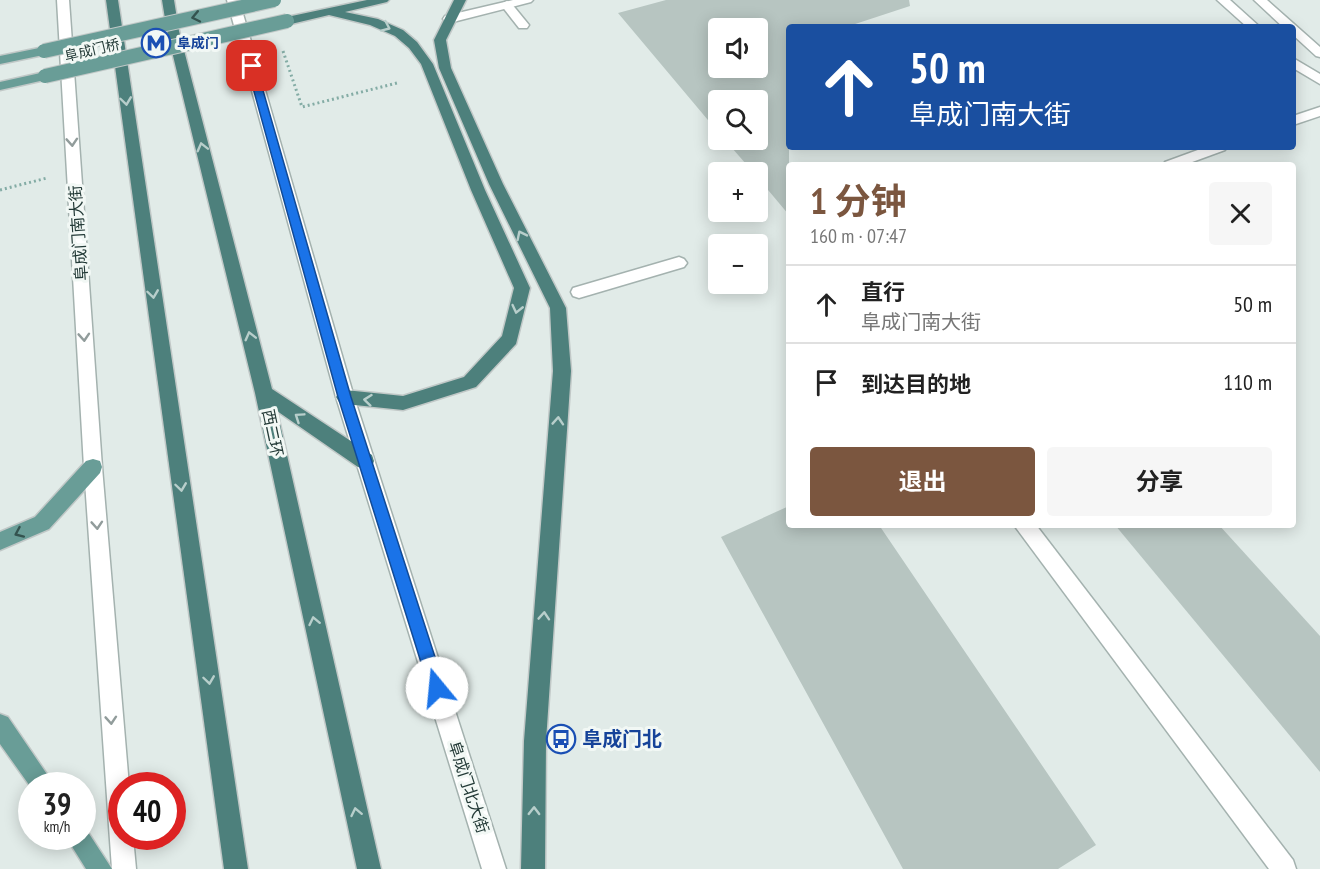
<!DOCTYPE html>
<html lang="zh">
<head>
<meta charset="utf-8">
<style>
  :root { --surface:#fff; --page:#f6f6f6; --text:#222; --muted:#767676; --line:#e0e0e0; --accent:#7b563f }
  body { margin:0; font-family:"PT Sans Narrow","Noto Sans SC",sans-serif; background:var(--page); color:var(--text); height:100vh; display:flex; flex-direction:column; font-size:22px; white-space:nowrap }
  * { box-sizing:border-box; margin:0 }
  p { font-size:20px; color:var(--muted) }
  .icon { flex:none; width:33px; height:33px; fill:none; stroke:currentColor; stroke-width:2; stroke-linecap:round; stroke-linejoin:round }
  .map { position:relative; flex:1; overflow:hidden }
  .sheet { position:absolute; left:786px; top:162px; width:510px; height:366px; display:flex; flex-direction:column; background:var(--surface); border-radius:6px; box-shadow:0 3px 15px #0003 }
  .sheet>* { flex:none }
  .guide { position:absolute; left:786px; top:24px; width:510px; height:126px; border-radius:6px; box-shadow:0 3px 15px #0003; background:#1a4fa0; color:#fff; overflow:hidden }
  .tools { position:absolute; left:708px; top:18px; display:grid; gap:12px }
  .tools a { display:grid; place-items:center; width:60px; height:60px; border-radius:6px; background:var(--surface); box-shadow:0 3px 15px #0003; font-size:30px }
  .speed { position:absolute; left:18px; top:772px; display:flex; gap:12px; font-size:30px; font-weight:700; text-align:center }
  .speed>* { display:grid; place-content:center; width:78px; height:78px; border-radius:50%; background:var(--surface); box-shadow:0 3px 15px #0003; line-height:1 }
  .speed small { font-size:15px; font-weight:400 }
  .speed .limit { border:9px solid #d22; background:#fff; color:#111 }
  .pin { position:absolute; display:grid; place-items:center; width:51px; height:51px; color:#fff; margin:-26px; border-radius:12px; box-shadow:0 3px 9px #0006 }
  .me { position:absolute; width:66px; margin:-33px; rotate:343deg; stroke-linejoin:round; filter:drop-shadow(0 0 4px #0008) }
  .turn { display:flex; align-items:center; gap:21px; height:126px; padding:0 24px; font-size:27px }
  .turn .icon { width:78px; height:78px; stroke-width:2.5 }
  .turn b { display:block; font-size:42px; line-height:51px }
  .round { display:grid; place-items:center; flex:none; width:63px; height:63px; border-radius:6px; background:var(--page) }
  .head { display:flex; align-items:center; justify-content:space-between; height:102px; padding:0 24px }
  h1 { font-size:36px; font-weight:700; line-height:45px; color:var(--accent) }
  .button { display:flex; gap:12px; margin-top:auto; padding:12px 24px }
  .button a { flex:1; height:69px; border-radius:6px; background:var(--accent); color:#fff; font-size:24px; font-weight:700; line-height:69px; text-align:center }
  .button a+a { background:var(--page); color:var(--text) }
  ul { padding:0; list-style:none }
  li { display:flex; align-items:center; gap:18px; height:78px; padding:0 24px; border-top:2px solid var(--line) }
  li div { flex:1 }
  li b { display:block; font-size:22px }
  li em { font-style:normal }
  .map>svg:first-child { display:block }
  .building { fill:#b7c5c1; fill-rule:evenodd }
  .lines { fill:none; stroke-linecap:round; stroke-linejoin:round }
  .service-casing { stroke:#a4b2af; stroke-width:3 }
  .minor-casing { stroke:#a4b2af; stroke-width:3 }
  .tertiary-casing { stroke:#a4b2af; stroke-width:3 }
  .primary-casing { stroke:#c1c8c7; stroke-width:3 }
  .trunk-casing { stroke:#c1c8c7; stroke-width:3 }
  .path { stroke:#84aca5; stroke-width:3; stroke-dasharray:2 3; stroke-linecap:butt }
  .service { fill:#fff; fill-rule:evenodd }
  .minor { fill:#fff; fill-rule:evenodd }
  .tertiary { fill:#fff; fill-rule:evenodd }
  .primary { fill:#699d97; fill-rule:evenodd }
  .trunk { fill:#4d807c; fill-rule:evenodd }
  .primary-bridge-casing { stroke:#c1c8c7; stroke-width:16; stroke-linecap:butt }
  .primary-bridge { stroke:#699d97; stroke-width:14 }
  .oneway { stroke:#34534f }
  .oneway2 { stroke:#b8cecb }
  .oneway3 { stroke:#919c9b }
  .route { fill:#1a73e8; stroke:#114b97; stroke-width:1.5 }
  .labels { text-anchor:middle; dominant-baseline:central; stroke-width:6; stroke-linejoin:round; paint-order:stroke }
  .far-transit-label { font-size:14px; font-weight:bold; fill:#164399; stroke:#f2f8f5; text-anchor:start }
  .far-street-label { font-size:14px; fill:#233a37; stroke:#f2f8f5 }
  .street-label { font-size:16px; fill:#233a37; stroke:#f2f8f5 }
  .near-transit-label { font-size:20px; font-weight:bold; fill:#164399; stroke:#f2f8f5; text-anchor:start }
</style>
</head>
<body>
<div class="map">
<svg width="1320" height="869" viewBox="0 0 1320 869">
  <rect width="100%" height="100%" fill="#e1ebe8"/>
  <!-- building -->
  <g class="building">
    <path d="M666 0H909L910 6 846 27H789V215L758 178V172H753L725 140H758V100H718V132L618 13ZM718 28H758V68H718Z"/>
    <polygon points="789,506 789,525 879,525 1096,845 1058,869 903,869 721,537"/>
    <polygon points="1115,525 1219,525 1320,636 1320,772"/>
  </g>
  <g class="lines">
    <!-- service casing -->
    <g class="service-casing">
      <g id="service">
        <polygon points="507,1 511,3 529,25 527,28 519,28 501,5 503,3"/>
        <polygon points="679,257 684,259 687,263 684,267 579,298 573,296 571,292 573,288"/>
      </g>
    </g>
    <!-- minor casing -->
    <g class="minor-casing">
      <g id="minor">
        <polygon points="1320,107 1320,116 1293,125 1293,116"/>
        <polygon points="1206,147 1227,147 1225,150 1184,165 1163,165 1165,162"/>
        <polygon points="1014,525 1036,525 1293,860 1296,869 1269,869"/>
      </g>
    </g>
    <!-- tertiary casing -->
    <g class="tertiary-casing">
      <g id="tertiary">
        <polygon points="57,0 69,0 102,467 129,786 122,786 122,837 133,837 136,869 112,869 84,467"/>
        <polygon points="227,0 239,0 354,397 506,869 482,869 336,397"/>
        <polygon points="513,0 533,0 531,2 449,23 443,19 445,16"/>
        <polygon points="1217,0 1230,0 1260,27 1247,27"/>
        <polygon points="1254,0 1267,0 1320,47 1320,57 1316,56 1293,35 1293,27 1283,27"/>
        <polygon points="1293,58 1320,74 1320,84 1293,68"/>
      </g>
    </g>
    <!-- primary casing -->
    <g class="primary-casing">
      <g id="primary">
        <polygon points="44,47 50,51 48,54 0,64 0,56"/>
        <polygon points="45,72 49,73 51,76 49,79 0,90 0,82"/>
        <polygon points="93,459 100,461 102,467 100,473 49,529 0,550 0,532 35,517 86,461"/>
        <polygon points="0,714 8,717 55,786 32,786 32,789 0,744"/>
        <polygon points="82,827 86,829 112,869 86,869 66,837 82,837"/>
      </g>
    </g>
    <!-- trunk casing -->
    <g class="trunk-casing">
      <g id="trunk">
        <polygon points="106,0 118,0 248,869 224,869"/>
        <polygon points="162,0 174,0 179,31 272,389 372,455 374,461 372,467 365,469 358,467 277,411 381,869 357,869 255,393 167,31"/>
        <polygon points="367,0 389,0 387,2 345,12 378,19 403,30 417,42 433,64 485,190 530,288 516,344 476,387 403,410 345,404 339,402 336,397 339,392 345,390 403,396 464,377 502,336 514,288 471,190 421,64 409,48 395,36 370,25 329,15 287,25 281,21 287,17"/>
        <polygon points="454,0 466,0 446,40 451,68 503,184 566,308 571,371 546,741 545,869 521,869 524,741 553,371 550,308 489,184 439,68 434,40"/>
      </g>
    </g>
    <!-- path -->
    <g class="path">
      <polyline points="283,51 302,107 397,83"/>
      <polyline points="0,190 47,178"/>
    </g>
    <!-- service -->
    <use href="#service" class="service"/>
    <!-- minor -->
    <use href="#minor" class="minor"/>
    <!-- tertiary -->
    <use href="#tertiary" class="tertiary"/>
    <!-- primary -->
    <use href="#primary" class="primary"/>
    <!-- trunk -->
    <use href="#trunk" class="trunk"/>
    <!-- primary-bridge casing -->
    <g class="primary-bridge-casing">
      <g id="primary-bridge">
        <polyline points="44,51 274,0"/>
        <polyline points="45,76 287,21"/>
      </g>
    </g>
    <!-- primary-bridge -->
    <use href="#primary-bridge" class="primary-bridge"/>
  </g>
  <!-- one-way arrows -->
  <defs><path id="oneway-chevron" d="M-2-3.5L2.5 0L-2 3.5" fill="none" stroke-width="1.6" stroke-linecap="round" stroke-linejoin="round" transform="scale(1.5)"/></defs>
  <g class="oneway">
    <use href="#oneway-chevron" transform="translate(196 17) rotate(168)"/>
    <use href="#oneway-chevron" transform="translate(19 533) rotate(156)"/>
  </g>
  <g class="oneway2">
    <use href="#oneway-chevron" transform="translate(386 27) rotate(24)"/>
    <use href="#oneway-chevron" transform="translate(126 101) rotate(82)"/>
    <use href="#oneway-chevron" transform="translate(202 147) rotate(-104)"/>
    <use href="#oneway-chevron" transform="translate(521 235) rotate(-116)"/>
    <use href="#oneway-chevron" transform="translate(153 294) rotate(82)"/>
    <use href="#oneway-chevron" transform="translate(517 309) rotate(103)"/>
    <use href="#oneway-chevron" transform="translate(250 336) rotate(-104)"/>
    <use href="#oneway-chevron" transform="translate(368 400) rotate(-174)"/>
    <use href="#oneway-chevron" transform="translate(299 417) rotate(-146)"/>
    <use href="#oneway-chevron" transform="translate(558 421) rotate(-86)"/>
    <use href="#oneway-chevron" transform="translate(181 487) rotate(82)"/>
    <use href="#oneway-chevron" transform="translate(544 616) rotate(-86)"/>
    <use href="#oneway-chevron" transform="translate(314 621) rotate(-102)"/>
    <use href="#oneway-chevron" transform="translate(209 680) rotate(82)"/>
    <use href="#oneway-chevron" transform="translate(534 811) rotate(-89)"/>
    <use href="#oneway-chevron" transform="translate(356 812) rotate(-102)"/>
  </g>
  <g class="oneway3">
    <use href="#oneway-chevron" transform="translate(72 142) rotate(86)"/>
    <use href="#oneway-chevron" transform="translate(84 337) rotate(86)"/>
    <use href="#oneway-chevron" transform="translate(97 525) rotate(86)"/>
    <use href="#oneway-chevron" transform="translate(111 720) rotate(86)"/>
  </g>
  <!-- route -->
  <polygon class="route" points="248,64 256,66 351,397 445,688 443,693 437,696 431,693 429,688 338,397 247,66"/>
  <!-- icons -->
  <defs>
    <g id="metro-ring" transform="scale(1.5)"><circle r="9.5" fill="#f2f8f5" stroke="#1a4fb4" stroke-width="1.5"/><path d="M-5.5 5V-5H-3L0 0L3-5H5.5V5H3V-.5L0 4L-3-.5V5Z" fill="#1a4fb4"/></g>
    <g id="bus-ring" transform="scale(1.5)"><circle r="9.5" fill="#f2f8f5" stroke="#1a4fb4" stroke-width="1.5"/><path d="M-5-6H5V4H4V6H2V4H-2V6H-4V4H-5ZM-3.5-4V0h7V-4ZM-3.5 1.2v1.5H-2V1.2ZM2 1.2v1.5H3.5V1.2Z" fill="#1a4fb4"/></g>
  </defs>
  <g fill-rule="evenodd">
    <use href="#metro-ring" x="156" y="43"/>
    <use href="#bus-ring" x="561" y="739"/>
  </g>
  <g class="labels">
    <!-- far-transit labels -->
    <g class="far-transit-label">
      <text x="177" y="43">阜成门</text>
    </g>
    <!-- far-street labels -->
    <g class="far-street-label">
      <text transform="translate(92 50) rotate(-13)">阜成门桥</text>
    </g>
    <!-- street labels -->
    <g class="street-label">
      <text transform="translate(78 233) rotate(-94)">阜成门南大街</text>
      <text transform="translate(273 433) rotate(78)">西二环</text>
      <text transform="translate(469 787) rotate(72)">阜成门北大街</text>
    </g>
    <!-- near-transit labels -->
    <g class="near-transit-label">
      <text x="582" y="739">阜成门北</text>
    </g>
  </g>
</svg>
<div class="tools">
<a><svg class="icon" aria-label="sound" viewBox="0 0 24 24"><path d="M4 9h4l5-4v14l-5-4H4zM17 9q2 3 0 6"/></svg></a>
<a><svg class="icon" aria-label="search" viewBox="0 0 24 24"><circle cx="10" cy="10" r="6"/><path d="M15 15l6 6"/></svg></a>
<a>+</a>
<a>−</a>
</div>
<div class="speed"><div>39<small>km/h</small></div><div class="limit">40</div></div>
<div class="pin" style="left:252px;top:66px;background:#d93025"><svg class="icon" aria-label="arrive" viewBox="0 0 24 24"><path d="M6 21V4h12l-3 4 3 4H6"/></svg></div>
<svg class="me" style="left:437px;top:688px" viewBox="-20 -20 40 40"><circle r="19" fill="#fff"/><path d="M0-13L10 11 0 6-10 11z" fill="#1a73e8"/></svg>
<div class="guide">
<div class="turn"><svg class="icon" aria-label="ahead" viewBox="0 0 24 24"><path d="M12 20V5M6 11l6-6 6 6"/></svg><div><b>50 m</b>阜成门南大街</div></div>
</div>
<section class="sheet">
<div class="head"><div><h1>1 分钟</h1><p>160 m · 07:47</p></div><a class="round"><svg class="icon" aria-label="close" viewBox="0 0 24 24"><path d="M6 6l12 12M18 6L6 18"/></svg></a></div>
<ul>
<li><svg class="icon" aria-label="ahead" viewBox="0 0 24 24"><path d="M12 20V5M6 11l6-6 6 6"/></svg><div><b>直行</b><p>阜成门南大街</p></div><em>50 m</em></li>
<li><svg class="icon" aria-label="arrive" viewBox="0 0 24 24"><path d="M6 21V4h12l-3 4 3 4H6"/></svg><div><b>到达目的地</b></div><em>110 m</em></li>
</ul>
<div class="button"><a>退出</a><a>分享</a></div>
</section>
</div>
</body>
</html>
